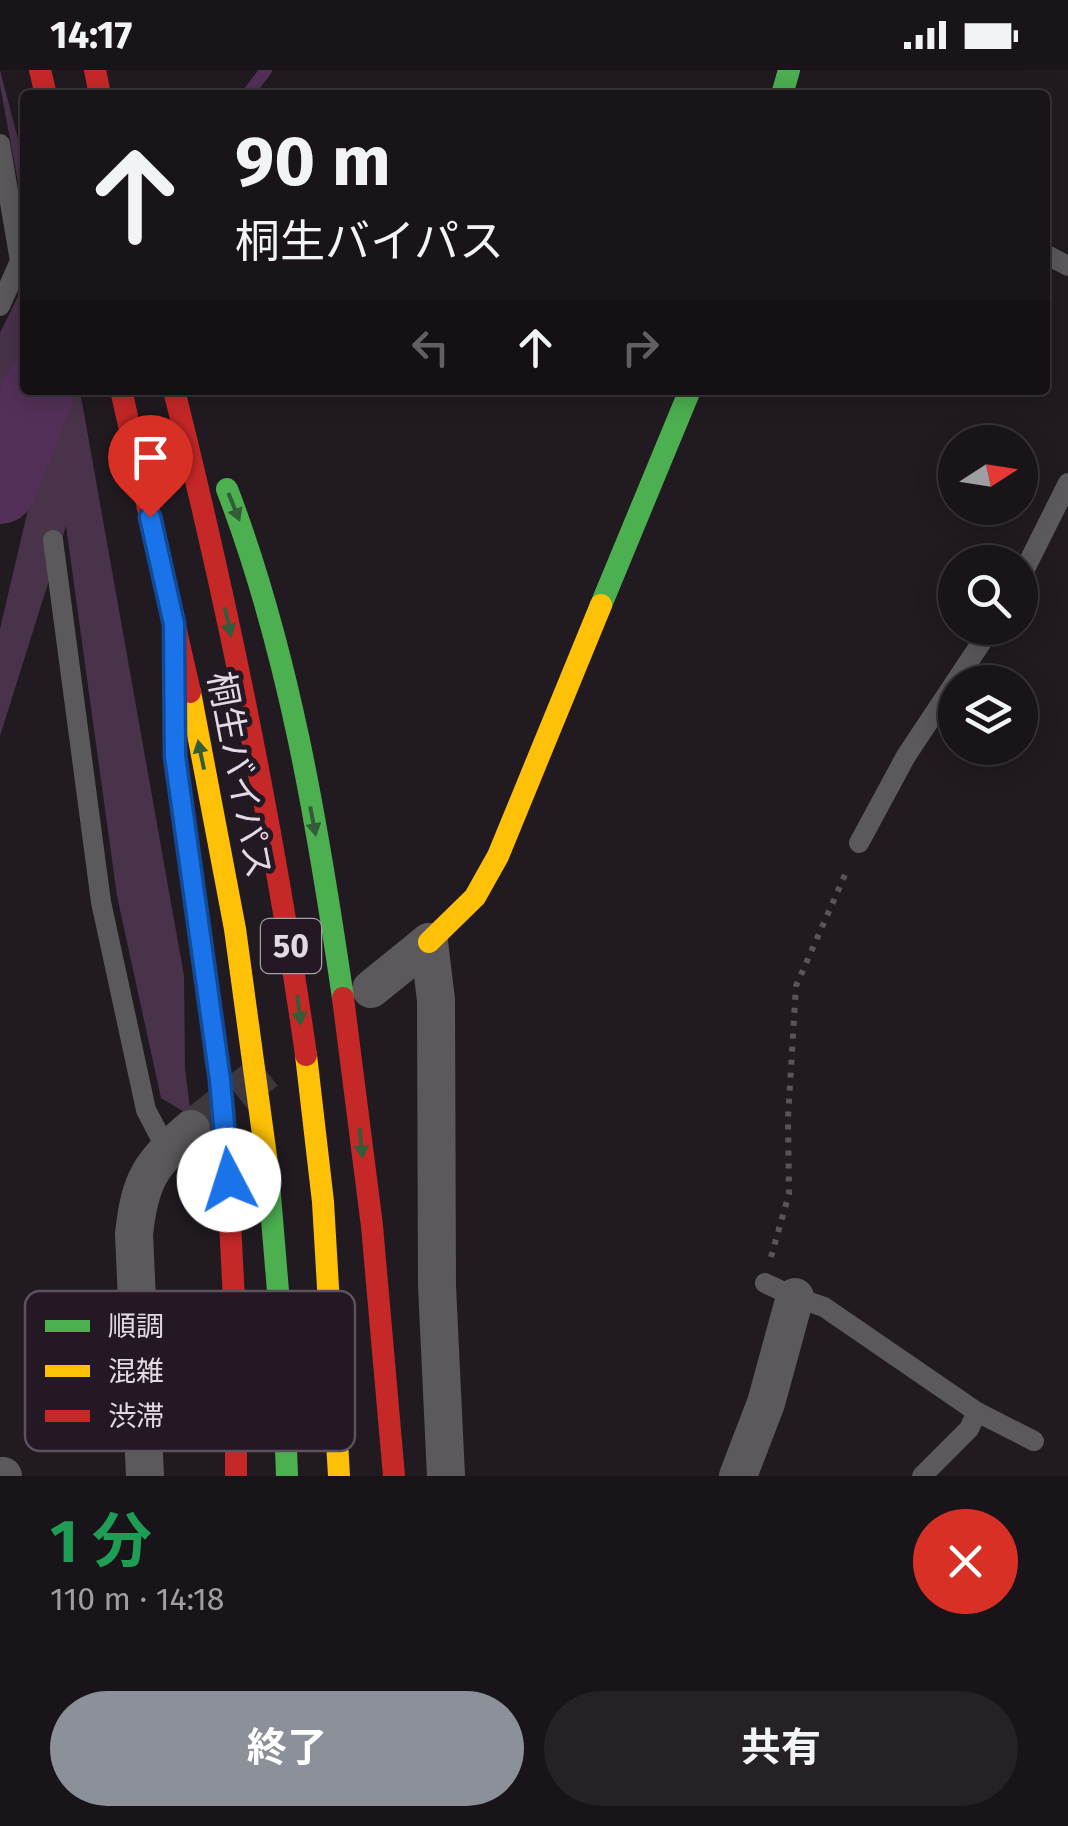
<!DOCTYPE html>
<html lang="ja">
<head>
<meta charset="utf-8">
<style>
  :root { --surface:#191419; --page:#262126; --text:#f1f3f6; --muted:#9f9ea2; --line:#373338; --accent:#8c9099 }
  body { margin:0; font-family:"Fira Sans","Noto Sans JP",sans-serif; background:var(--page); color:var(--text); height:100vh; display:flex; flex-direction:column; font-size:38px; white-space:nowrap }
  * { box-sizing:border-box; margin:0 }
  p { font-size:32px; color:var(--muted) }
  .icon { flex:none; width:55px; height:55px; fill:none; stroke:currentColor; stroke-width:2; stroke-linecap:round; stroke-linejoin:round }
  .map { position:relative; height:1406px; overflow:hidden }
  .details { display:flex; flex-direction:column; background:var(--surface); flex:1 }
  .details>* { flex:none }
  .top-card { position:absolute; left:20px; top:20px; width:1030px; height:305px; border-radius:10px; box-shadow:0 5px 25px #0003,0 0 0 2px var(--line); background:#191419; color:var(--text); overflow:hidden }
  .needle { width:65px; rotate:78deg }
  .fabs { position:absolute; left:938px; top:355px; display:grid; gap:20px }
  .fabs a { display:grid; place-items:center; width:100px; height:100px; border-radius:50%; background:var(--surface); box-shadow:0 5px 25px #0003,0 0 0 2px var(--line); font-size:50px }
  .pin { position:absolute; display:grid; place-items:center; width:85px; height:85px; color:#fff; margin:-102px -42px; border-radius:50% 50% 50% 0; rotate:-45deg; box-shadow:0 0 10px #0007 }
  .pin .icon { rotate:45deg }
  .me { position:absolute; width:110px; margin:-55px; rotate:355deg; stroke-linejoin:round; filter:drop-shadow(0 0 8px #0008) }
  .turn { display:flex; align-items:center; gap:35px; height:210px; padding:0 50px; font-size:45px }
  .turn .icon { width:130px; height:130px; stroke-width:2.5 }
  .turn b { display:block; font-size:70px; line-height:85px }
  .lanes { display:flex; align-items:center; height:95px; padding:0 50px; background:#0003; justify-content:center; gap:50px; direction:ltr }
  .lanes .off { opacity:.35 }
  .round { display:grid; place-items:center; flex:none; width:105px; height:105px; border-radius:52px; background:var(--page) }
  .summary { display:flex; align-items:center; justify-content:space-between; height:170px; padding:0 50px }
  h1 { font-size:60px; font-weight:700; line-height:75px; color:#1e9e55 }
  .button { display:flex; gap:20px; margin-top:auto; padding:20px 50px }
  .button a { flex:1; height:115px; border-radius:60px; background:var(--accent); color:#fff; font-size:40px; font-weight:700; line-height:115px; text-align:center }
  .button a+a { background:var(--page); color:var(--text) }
  .status { display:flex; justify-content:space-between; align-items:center; height:70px; padding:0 50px; background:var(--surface); direction:ltr }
  .status svg { height:28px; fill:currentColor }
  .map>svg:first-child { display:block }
  .green { fill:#48334a }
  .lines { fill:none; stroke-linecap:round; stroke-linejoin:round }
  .stream { stroke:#533058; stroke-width:12 }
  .river { stroke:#533058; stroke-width:72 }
  .street-tunnel { stroke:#3e383e; stroke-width:38; stroke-dasharray:38 19; stroke-linecap:butt }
  .path { stroke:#585558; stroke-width:6; stroke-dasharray:5 8; stroke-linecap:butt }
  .lane { stroke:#5c595c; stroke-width:20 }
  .street { stroke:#5c595c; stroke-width:38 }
  .fast { stroke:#4caf50; stroke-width:22 }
  .slow { stroke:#ffc107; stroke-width:22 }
  .jam { stroke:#c62828; stroke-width:22 }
  .oneway { fill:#355c38 }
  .route-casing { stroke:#114b97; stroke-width:25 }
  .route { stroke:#1a73e8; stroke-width:18 }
  .labels { text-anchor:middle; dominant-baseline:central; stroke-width:10; stroke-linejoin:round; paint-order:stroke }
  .shield { fill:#231824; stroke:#a8a0a9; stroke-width:2.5 }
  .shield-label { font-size:32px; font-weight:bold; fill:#e1dae2 }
  .street-label { font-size:35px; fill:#e1dae2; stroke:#231824 }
  .key { fill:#231824; stroke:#5c525d; stroke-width:2.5 }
  .key-label { font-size:28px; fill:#e1dae2 }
</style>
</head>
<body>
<div class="status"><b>14:17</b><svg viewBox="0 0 49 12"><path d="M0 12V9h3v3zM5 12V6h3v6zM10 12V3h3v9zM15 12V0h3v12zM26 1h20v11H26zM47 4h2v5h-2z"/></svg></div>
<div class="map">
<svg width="1068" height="1406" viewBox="0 0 1068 1406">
  <rect width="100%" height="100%" fill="#211b21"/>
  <!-- green -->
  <g class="green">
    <polygon points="0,0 25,96 25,150 0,15"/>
    <polygon points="25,212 25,310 0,370 0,263"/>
    <polygon points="65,320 79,320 82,332 184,906 185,999 191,1046 161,1028 117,826 66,456 0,666 0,559 37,401"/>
  </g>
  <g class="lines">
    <!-- stream -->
    <polyline class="stream" points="247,25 266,0"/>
    <!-- river -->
    <polyline class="river" points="0,418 39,320"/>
    <!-- street-tunnel -->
    <polyline class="street-tunnel" points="191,1059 272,996"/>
    <!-- path -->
    <polyline class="path" points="771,1187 789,1124 788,1048 796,916 848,798"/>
    <!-- lane -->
    <g class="lane">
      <polyline points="0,74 20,191 0,236"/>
      <polyline points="1045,184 1068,196"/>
      <polyline points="53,470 101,832 146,1040 167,1080"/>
      <polyline points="1020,509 1068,413"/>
      <polyline points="859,773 906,686 991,558"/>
      <polyline points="765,1213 795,1227 824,1237 977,1342 1034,1371"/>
      <polyline points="922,1406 969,1359 977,1342"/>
    </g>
    <!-- street -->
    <g class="street">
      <polyline points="429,872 436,930 437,1216 446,1406"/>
      <polyline points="371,919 429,872"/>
      <polyline points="0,1406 3,1406"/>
      <path d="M145 1406 134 1164C140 1109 150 1095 191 1059"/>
      <polyline points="738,1406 766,1333 795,1227"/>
    </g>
    <!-- fast -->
    <g class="fast">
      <polyline points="782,25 789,0"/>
      <path d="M227 419C289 581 318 757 343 928"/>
      <polyline points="601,535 690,320"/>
      <polyline points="268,1101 282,1269 287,1406"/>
    </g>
    <!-- slow -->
    <g class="slow">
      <polyline points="190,622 235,859 268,1101"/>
      <polyline points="429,872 475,827 498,786 601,535"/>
      <polyline points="306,985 323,1132 339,1406"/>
    </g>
    <!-- jam -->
    <g class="jam">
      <polyline points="40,0 46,25"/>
      <polyline points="95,0 100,25"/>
      <polyline points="121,320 190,622"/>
      <path d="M174 320C229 540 274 760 306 985"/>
      <polyline points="343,928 372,1156 394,1406"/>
      <polyline points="226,1074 236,1269 236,1406"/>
    </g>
  </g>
  <!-- one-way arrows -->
  <defs><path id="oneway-solid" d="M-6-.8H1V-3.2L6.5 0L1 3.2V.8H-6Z" transform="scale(2.5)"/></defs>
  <g class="oneway">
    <use href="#oneway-solid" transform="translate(234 437) rotate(68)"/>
    <use href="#oneway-solid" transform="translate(228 552) rotate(78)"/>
    <use href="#oneway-solid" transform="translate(201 685) rotate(-102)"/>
    <use href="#oneway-solid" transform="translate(313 751) rotate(79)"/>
    <use href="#oneway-solid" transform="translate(299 940) rotate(83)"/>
    <use href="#oneway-solid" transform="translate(361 1073) rotate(84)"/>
  </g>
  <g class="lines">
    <!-- route casing -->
    <g class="route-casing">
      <polyline id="route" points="150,447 174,554 175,686 220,1010 229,1110"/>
    </g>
    <!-- route -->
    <use href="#route" class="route"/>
  </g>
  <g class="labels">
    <!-- shield labels -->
    <rect class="shield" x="261" y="849" width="60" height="54" rx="8"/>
    <g class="shield-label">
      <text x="291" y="876">50</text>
    </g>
    <!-- street labels -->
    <g class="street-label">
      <text transform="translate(240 705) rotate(79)">桐生バイパス</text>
    </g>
  </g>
  <!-- legend -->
  <rect x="25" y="1221" width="330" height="160" rx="15" class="key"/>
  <rect x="45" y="1250" width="45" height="12" fill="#4caf50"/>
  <rect x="45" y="1295" width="45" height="12" fill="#ffc107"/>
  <rect x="45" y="1340" width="45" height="12" fill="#c62828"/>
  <g class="key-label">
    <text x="108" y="1266">順調</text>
    <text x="108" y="1311">混雑</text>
    <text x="108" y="1356">渋滞</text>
  </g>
</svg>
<div class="fabs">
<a><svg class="needle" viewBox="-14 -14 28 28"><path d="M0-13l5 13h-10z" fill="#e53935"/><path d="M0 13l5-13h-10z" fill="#9f9ea2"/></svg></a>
<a><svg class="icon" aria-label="search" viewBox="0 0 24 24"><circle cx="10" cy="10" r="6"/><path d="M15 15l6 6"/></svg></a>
<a><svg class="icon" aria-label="layers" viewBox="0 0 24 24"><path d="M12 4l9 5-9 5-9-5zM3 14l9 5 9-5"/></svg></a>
</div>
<div class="pin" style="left:150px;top:447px;background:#d93025"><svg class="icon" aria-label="arrive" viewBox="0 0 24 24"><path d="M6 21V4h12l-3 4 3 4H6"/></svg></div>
<svg class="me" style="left:229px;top:1110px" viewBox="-20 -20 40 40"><circle r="19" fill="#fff"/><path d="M0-13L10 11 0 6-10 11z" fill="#1a73e8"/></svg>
<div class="top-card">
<div class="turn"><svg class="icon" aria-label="ahead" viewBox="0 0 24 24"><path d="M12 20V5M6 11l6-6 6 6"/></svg><div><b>90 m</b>桐生バイパス</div></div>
<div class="lanes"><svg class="icon off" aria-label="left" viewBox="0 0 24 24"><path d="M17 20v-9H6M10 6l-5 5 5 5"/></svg><svg class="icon" aria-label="ahead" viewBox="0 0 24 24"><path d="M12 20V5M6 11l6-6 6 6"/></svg><svg class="icon off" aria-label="right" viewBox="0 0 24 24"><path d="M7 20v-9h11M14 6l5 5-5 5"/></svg></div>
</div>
</div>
<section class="details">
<div class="summary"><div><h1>1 分</h1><p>110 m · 14:18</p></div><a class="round" style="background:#d93025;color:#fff"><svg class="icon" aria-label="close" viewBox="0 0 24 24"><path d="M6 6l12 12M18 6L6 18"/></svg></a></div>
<div class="button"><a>終了</a><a>共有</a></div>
</section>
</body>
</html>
